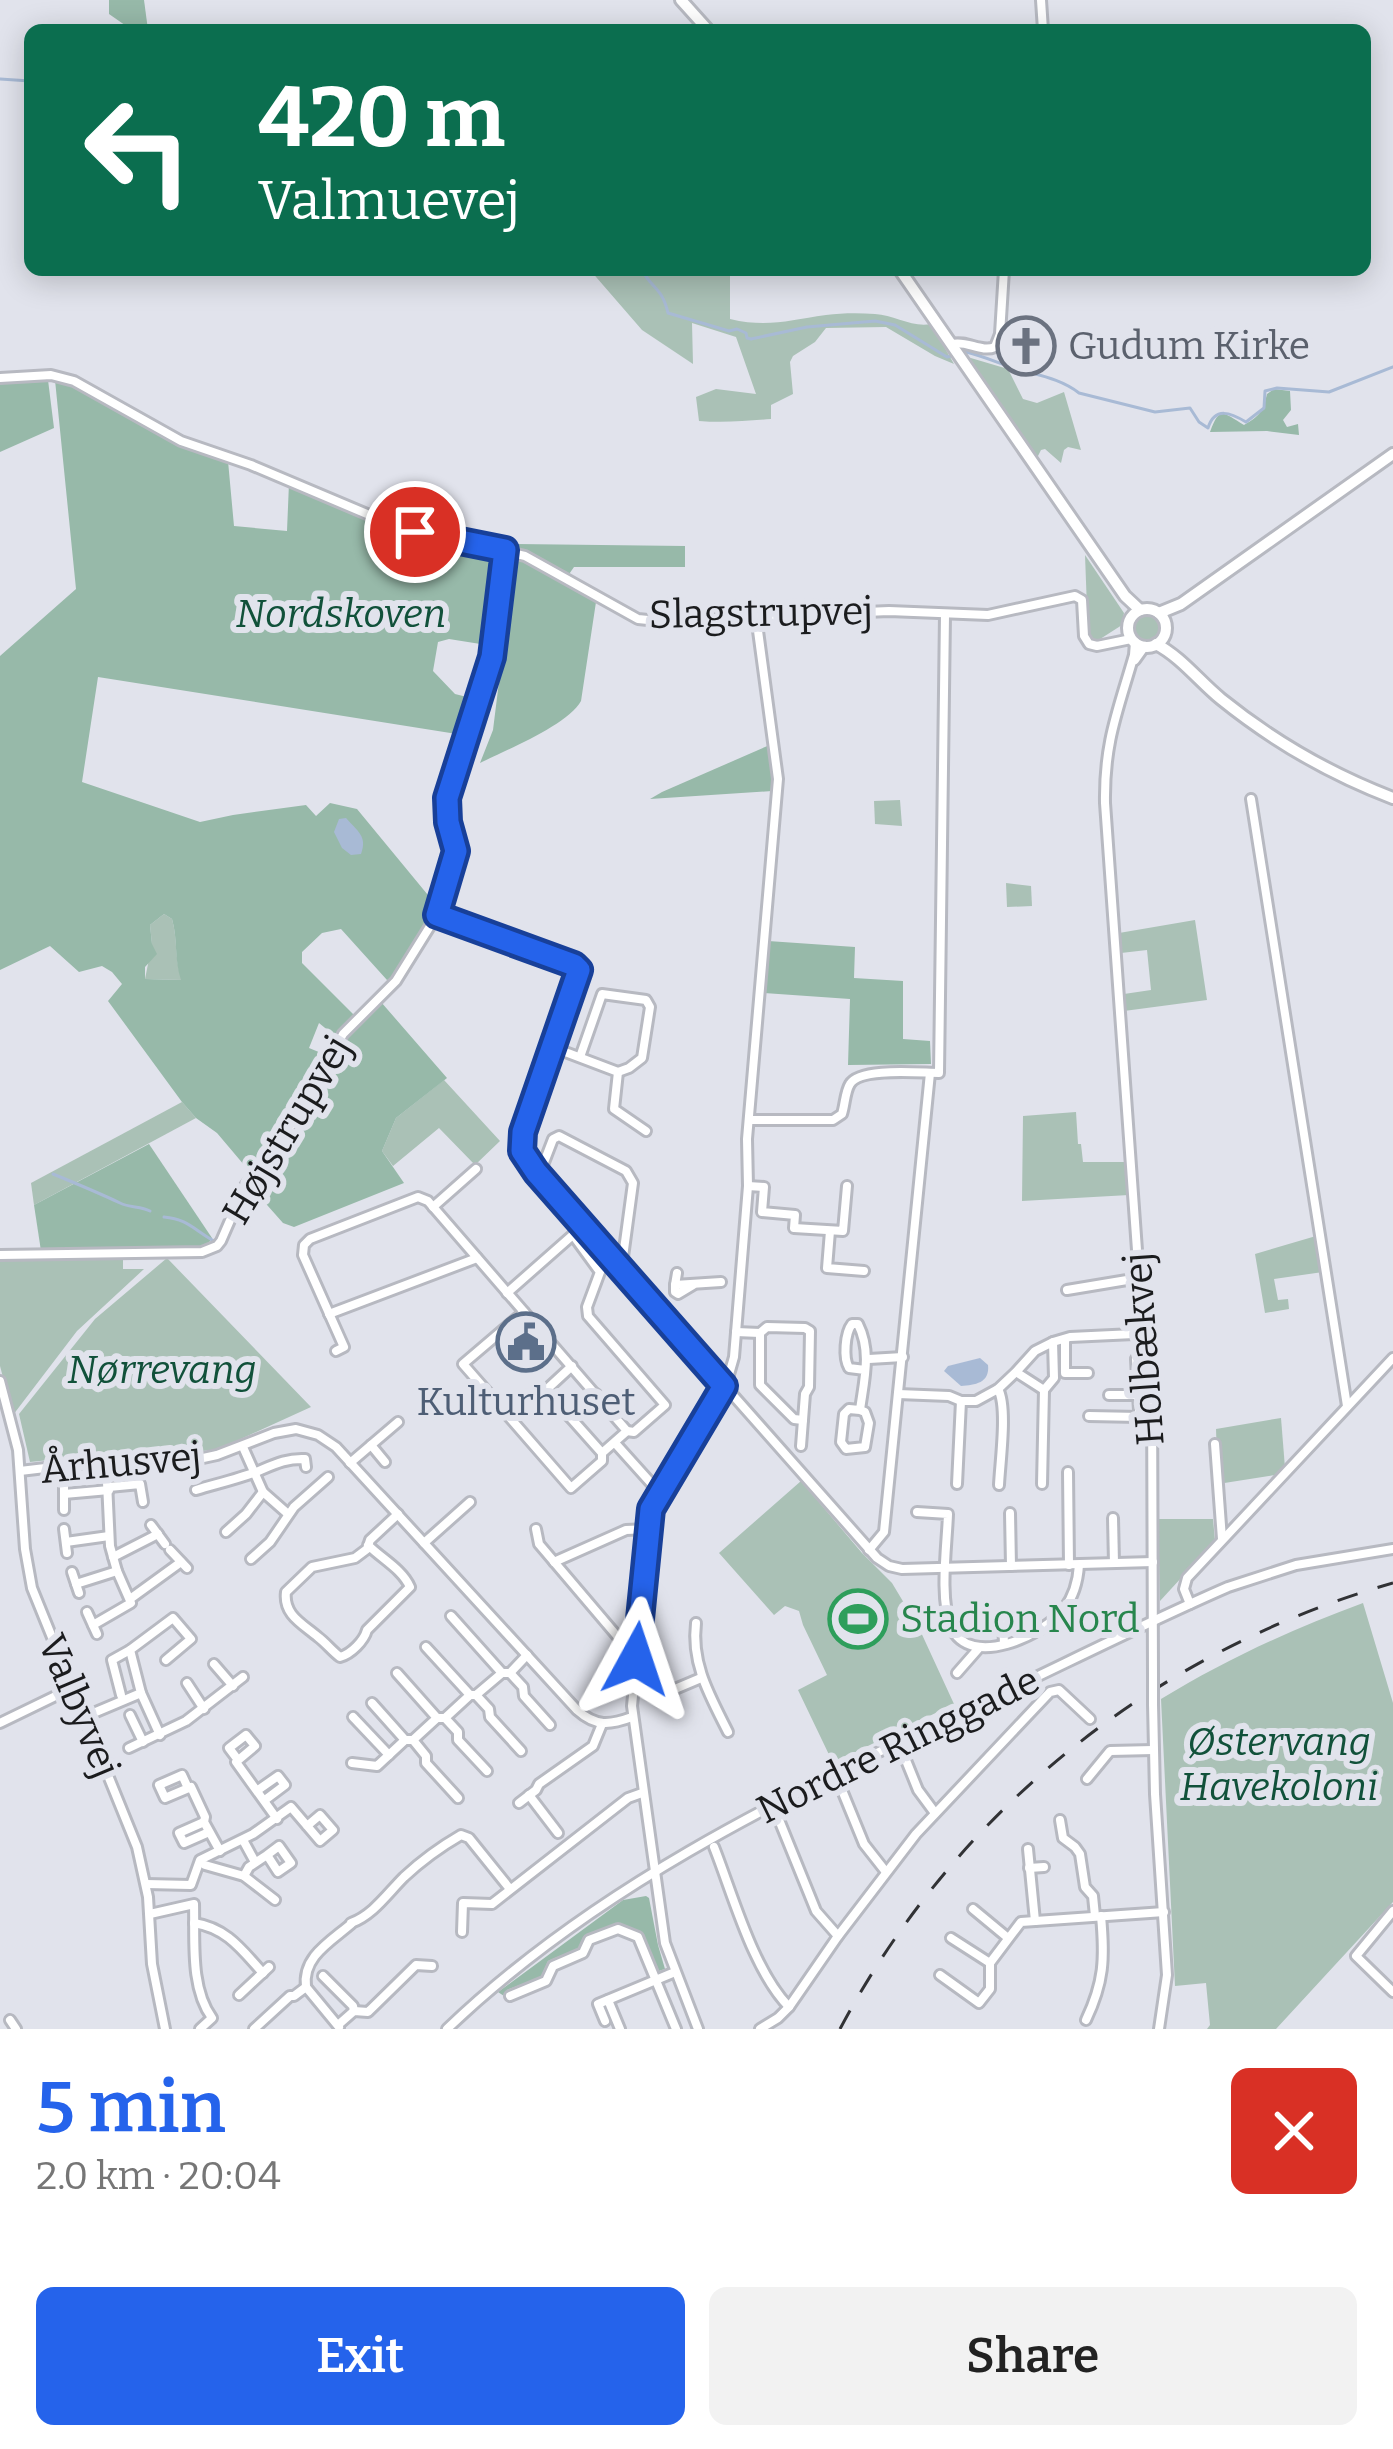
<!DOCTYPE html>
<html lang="en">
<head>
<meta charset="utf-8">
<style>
  :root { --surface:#fff; --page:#f2f2f2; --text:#222; --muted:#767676; --accent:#2563eb }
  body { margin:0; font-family:Bitter,serif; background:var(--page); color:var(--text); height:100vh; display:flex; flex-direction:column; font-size:45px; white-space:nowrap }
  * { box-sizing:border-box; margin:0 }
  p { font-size:39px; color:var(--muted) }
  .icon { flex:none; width:66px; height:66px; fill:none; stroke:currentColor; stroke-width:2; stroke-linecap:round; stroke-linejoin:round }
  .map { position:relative; height:2029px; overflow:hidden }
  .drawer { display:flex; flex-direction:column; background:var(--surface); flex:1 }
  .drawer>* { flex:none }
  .guide { position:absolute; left:24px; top:24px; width:1347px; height:252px; border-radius:18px; box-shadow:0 6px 30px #0003; background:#0b6e4f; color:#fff; overflow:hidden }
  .pin { position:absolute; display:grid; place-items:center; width:102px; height:102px; color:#fff; margin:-51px; border:6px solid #fff; border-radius:50%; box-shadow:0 3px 12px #0007 }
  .me { position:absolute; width:132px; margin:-66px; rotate:5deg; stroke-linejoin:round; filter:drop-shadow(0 0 9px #0008) }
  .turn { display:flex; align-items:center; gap:42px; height:252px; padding:0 36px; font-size:54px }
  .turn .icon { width:156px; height:156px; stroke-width:2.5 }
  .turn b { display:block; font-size:84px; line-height:102px }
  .round { display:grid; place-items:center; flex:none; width:126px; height:126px; border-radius:18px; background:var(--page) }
  .headline { display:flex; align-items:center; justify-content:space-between; height:204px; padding:0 36px }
  h1 { font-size:72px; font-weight:600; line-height:90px; color:var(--accent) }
  .primary-button { display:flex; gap:24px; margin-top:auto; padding:24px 36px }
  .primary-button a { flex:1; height:138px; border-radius:18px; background:var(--accent); color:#fff; font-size:48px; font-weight:600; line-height:138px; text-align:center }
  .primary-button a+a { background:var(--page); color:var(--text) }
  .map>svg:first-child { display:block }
  .green { fill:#aac1b6 }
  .forest { fill:#97b9a9; fill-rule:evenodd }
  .water { fill:#a8bad5 }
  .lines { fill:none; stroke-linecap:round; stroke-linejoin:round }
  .stream { stroke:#a8bad5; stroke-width:3 }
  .minor-casing { stroke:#b7b9c1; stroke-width:14 }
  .major-casing { stroke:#b7b9c1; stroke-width:16 }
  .minor { stroke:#fff; stroke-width:8 }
  .major { stroke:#fff; stroke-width:10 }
  .rail { stroke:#313235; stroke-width:3; stroke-dasharray:21 21; stroke-linecap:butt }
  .minor-bridge-casing { stroke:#b7b9c1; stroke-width:14; stroke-linecap:butt }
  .minor-bridge { stroke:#fff; stroke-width:8 }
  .route-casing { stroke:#184099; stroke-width:30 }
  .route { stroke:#2563eb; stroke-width:21 }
  .labels { text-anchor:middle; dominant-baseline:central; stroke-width:12; stroke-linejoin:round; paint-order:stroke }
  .worship-label { font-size:39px; fill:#5b616d; stroke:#e1e3ec; text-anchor:start }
  .street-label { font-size:39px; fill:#1b1c1e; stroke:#e1e3ec }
  .park-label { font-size:39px; font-style:italic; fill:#11513a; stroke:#e1e3ec }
  .service-label { font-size:39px; fill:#4e5e75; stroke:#e1e3ec }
  .leisure-label { font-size:39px; fill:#27864d; stroke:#e1e3ec; text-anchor:start }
</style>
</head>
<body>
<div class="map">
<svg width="1393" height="2029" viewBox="0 0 1393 2029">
  <rect width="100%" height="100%" fill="#e1e3ec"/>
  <!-- green -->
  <g class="green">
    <path d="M590 270H730V319C768 328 789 320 826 315 842 313 859 313 875 314 894 315 913 328 931 324L954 364 935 356 886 327 826 328 815 342 793 356 790 362 793 394 771 405V419C747 421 723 423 699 421L696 397 716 389 756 394 736 337 692 323 693 364 642 330Z"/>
    <polygon points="1041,333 1040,353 1035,356 1015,354 1016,335"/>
    <polygon points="964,356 1008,369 1023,399 1037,403 1064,392 1081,450 1068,447 1064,450 1061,463 1045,449 1041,450 1037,458"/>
    <polygon points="1085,555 1124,613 1122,625 1097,641 1089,639 1088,635"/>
    <circle cx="1146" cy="628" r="15"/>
    <polygon points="900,800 902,826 875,824 874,801"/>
    <polygon points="1006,883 1031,886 1032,906 1007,907"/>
    <path d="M164 914 172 919C178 940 174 959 182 980L145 979 152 944 150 925Z"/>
    <polygon points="1195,920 1207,1000 1124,1011 1124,994 1151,990 1147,950 1121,953 1119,933"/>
    <polygon points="444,1080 500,1141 475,1165 439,1128 393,1166 382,1151 396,1118"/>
    <polygon points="182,1102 196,1118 34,1205 31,1183"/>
    <polygon points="1076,1112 1078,1144 1081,1144 1083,1162 1126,1162 1129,1195 1022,1201 1023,1116"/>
    <polygon points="1316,1236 1323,1272 1274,1279 1278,1300 1288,1299 1289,1309 1265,1313 1255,1254"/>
    <polygon points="123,1256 123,1269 144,1269 77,1331 13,1415 0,1366 0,1258"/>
    <polygon points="167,1258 311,1407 219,1449 178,1454 125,1452 30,1462 19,1414 95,1319"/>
    <polygon points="1281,1418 1285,1468 1275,1475 1218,1484 1216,1429"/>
    <polygon points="801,1481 862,1553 892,1583 919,1628 954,1704 833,1763 798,1690 827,1675 803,1625 799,1611 785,1606 774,1615 719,1553"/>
    <polygon points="1158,1519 1213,1519 1215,1541 1160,1601"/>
    <path d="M1363 1603 1393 1703V1902L1276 2029H1207L1210 2025 1206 1983 1175 1986 1161 1699C1225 1660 1292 1629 1363 1603Z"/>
  </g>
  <!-- forest -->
  <g class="forest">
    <polygon points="109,0 144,0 148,30 132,30 109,14"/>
    <polygon points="48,380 54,428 0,452 0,383"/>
    <path d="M55 380H63L186 449 228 461 234 526 287 531 289 483 391 529 499 553 493 646 449 639 438 642 433 671 455 694 475 699 463 735 98 677 82 782 200 822 233 815 306 805 316 816 330 803 357 809 437 906 394 978 387 980 341 929 322 933 302 952V963L354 1015 336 1037 319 1023 309 1048 326 1055 302 1106 250 1172 217 1133 196 1118 182 1102 108 1001 122 984 112 972 102 966 79 972 50 946 0 970V656L76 589ZM164 914 172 919C178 940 174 959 181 980L145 979V967L157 954 152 944 150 925Z"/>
    <path d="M1274 389 1290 391 1291 410 1283 420 1287 427 1298 424 1299 435 1267 431 1210 432C1220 405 1223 413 1244 425 1260 416 1263 411 1267 394Z"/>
    <polygon points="516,544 685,546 685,567 574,567 567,577 517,551"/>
    <path d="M518 559 596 602 581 701C568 725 506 750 480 763L493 730 514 561Z"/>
    <polygon points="772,744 774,769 772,791 650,799 662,792"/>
    <polygon points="768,941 855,947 854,978 903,981 903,1039 930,1041 931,1064 848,1065 850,999 764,993"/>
    <polygon points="381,1002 447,1078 396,1118 382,1151 404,1183 294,1227 283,1223 252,1188 253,1181 290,1135 316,1094 349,1032"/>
    <polygon points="149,1144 212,1238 206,1247 41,1251 34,1205"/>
    <polygon points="646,1896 649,1898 658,1945 665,1969 659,1971 643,1936 615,1924 586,1936 582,1947 548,1961 541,1977 507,1990 507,1998 498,1992 623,1900"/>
  </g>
  <!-- water -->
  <g class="water">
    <path d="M346 818C357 831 368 836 361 854L351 855 342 848 334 832 339 819Z"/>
    <path d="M980 1358 988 1365C990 1383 975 1385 961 1386L944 1371 948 1366Z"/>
  </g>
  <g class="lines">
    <!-- stream -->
    <g class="stream">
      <polyline points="0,79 30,81"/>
      <path d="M642 270C652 289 662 287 668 313L729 331 737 329 746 333 747 338 751 339 807 327 875 321 895 325 947 357 952 356"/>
      <path d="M961 353 966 352C983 356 998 363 1014 368 1036 375 1060 378 1079 393L1155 412 1190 408 1199 422 1208 428C1215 406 1231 413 1246 422L1264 408 1265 391 1277 388 1329 392 1393 367"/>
      <path d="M53 1174C75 1183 97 1192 120 1203 130 1208 140 1206 150 1211"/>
      <path d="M164 1217C188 1219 194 1230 214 1241"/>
    </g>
    <!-- minor casing -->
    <g class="minor-casing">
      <g id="minor">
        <polyline points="1041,0 1043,30"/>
        <path d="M952 344C967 340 981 353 995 347L1000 334 1004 270"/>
        <polyline points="0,378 51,375 74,381 181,441 251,465 393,525 525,556 638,619 658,621 889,611 988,615 1075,596 1082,600 1084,636 1089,644 1097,646 1131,639"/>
        <path d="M1135 642 1134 655C1118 711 1104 742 1105 803L1140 1292 1152 1382 1153 1676"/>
        <polyline points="1135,660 1145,646"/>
        <polyline points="1251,799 1347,1406"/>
        <polyline points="437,915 577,967 579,974 523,1132 522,1151 526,1161 877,1558 889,1566 902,1569 1153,1562"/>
        <polyline points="552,1047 618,1072 614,1109 646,1131"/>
        <polyline points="580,1057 602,994 646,1000 650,1007 642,1058 629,1068 618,1072"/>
        <path d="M749 1120H833L842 1114C845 1105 845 1092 850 1084 860 1067 920 1073 939 1073L945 615"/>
        <polyline points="536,1172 543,1165 553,1139 559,1136 626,1171 633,1183 623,1257 617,1265"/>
        <polyline points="748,1186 764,1187 762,1212 795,1215 794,1228 843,1231 847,1186"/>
        <polyline points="433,1207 476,1169"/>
        <polyline points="830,1231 827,1268 864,1271"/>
        <polyline points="573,1235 600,1272 587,1307 588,1316 665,1405 634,1432 627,1431"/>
        <polyline points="0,1255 202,1252 217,1246 221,1241 245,1186 304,1108 343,1034 396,981 437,915 456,851 448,822 447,798 492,657 505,550"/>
        <polyline points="677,1273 675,1285 721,1282"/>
        <polyline points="675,1285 675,1292 678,1294 693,1285"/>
        <polyline points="1067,1290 1139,1278"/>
        <polyline points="507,1293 583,1226"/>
        <polyline points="524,1312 463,1364 571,1488 602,1461 602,1454"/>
        <polyline points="329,1314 477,1258"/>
        <polyline points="736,1332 760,1333 767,1327 805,1328 810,1331 809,1387 805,1394 801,1446"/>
        <polyline points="760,1333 760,1385 794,1419 803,1420"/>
        <polyline points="1065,1340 1065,1373 1088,1373"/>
        <polyline points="1053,1342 1070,1337 1134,1334"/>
        <polyline points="336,1351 344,1347 303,1255 304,1245 310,1239 418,1197 428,1201 627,1431 602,1453 546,1390 572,1366"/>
        <polyline points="869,1359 903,1357"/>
        <polyline points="1136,1359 1138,1395"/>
        <polyline points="0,1381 18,1450 25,1549 32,1588 137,1847 148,1897 152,1964 165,2029"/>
        <path d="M998 1389C1008 1407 1000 1462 999 1485"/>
        <polyline points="898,1394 949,1396 961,1401 976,1401 998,1389 1016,1372 1044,1390 1054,1378 1053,1342 1035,1351 1016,1372"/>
        <polyline points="1109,1395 1138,1395 1139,1410 1152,1411"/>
        <path d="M860 1410 849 1409 844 1414 841 1442 846 1449 865 1447 869 1423 865 1412 860 1410C864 1380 872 1352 858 1324H852C845 1333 843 1358 849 1368L865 1370"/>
        <polyline points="1089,1416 1139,1417 1139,1410"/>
        <polyline points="570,1417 596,1394"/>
        <polyline points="615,1443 659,1492"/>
        <polyline points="1215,1444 1222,1539"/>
        <polyline points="371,1445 385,1462"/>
        <polyline points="243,1447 263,1492 288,1514"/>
        <polyline points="350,1463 398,1422"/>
        <path d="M20 1471 121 1459 194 1460 217 1455 274 1433 296 1429 318 1435 336 1447 577 1710C596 1727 610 1725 632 1717"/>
        <polyline points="1068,1472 1069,1565"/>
        <polyline points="957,1484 961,1401"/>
        <polyline points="1042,1484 1044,1390"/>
        <polyline points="109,1487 140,1484 143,1502"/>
        <path d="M196 1490C216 1484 237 1479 256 1472 273 1465 286 1458 305 1459L306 1467"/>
        <polyline points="64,1494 109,1490"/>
        <polyline points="64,1510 64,1487"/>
        <path d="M917 1512 948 1514C947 1545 939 1598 951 1627 970 1670 1044 1635 1064 1609 1074 1596 1078 1581 1079 1565"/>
        <polyline points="1010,1513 1011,1566"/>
        <polyline points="1113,1518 1114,1563"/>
        <polyline points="151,1525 165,1544"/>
        <polyline points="64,1529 67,1553"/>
        <polyline points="536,1529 539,1544 623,1643 637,1648"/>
        <polyline points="226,1532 246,1514 263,1492"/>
        <polyline points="66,1542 109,1536"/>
        <polyline points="424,1543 470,1502"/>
        <path d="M368 1545C382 1559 402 1569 410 1587L367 1630C364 1641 351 1654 340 1657 332 1651 326 1643 318 1637 303 1624 283 1615 286 1592L312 1567 355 1558 367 1549 370 1540 398 1514"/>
        <polyline points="170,1550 187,1568"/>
        <polyline points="869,1550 884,1532 930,1073"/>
        <polyline points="113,1557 158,1534"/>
        <polyline points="251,1559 270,1542 294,1507 328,1477"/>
        <polyline points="554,1562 626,1530 648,1529"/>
        <polyline points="72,1572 79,1593"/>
        <polyline points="76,1584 117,1571"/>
        <polyline points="130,1599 181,1562"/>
        <polyline points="1190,1604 1184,1589 1187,1578 1393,1358"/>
        <polyline points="87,1612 97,1634"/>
        <polyline points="451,1616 502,1673"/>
        <polyline points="1003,1619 1004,1644"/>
        <path d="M696 1623C691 1664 710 1696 728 1732"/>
        <polyline points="93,1625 131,1603 117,1571 110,1546 106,1461"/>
        <polyline points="426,1647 470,1695"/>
        <polyline points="214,1664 233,1686"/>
        <polyline points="397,1673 437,1718"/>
        <polyline points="510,1673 523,1687 524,1696 550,1725"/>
        <polyline points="957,1673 978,1649"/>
        <polyline points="187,1683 204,1709"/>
        <polyline points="633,1687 675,1689 701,1678"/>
        <polyline points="141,1693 160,1735"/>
        <polyline points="121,1695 112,1660 130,1650"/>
        <polyline points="476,1695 489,1709 490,1717 521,1751"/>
        <polyline points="372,1703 405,1740"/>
        <polyline points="1153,1704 1155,1794 1167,1975 1159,2029"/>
        <polyline points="130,1715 143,1742"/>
        <polyline points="84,1717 141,1693 130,1650 173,1618 191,1639 166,1660"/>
        <polyline points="353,1717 389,1755"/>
        <polyline points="445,1718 458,1732 458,1740 487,1771"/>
        <polyline points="0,1723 72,1688"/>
        <polyline points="413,1740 426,1756 426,1763 458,1798"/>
        <polyline points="129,1748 186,1721 243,1677"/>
        <polyline points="901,1748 918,1790 935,1813"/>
        <polyline points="238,1760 229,1748 246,1735 255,1746 236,1762 277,1819"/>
        <polyline points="352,1763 377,1766 405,1740 413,1740 437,1718 445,1718 470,1695 476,1695 502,1673 510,1673 527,1655"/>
        <polyline points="837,1778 864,1844 886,1872"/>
        <polyline points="1087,1779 1110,1751 1153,1750"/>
        <polyline points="188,1788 182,1775 159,1785 165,1798 191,1787 205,1817 204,1822 220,1851"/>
        <polyline points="258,1790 278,1776 285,1785 265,1800"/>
        <polyline points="529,1795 558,1833"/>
        <polyline points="519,1803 536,1790 539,1784 593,1746 602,1724"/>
        <polyline points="775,1810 816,1911 838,1936"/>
        <polyline points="1060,1820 1063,1838 1075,1847 1080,1854 1085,1887 1093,1896 1095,1916"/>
        <polyline points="204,1822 179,1833 184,1843 209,1832"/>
        <polyline points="243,1840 255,1862"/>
        <path d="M714 1847C733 1895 753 1970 789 2007"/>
        <polyline points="1028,1849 1035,1921"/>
        <polyline points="205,1865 244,1876 275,1900"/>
        <polyline points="1029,1868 1044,1867"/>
        <polyline points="244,1876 249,1867 267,1855 278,1872 291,1863 279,1846 267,1855"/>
        <polyline points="146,1884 191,1885 200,1860 253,1834 291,1807 320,1841 333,1830 320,1815 307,1826"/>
        <polyline points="973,1909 1008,1938"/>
        <polyline points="1393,1911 1356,1956 1393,1992"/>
        <path d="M150 1914 194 1904C195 1941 190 1988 212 2018L200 2029"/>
        <path d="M194 1923C227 1928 242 1950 263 1973"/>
        <path d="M351 1923C373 1915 387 1894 404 1877 420 1862 442 1846 461 1835L469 1838 510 1889"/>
        <polyline points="462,1932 463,1903 492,1904 628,1798 642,1793"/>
        <polyline points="951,1938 990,1963"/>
        <polyline points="940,1975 979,2003 990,1989 990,1963 1021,1922 1164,1912"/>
        <polyline points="323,1976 353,2006 354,2011"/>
        <path d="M306 1987C302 1957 330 1942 351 1924"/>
        <polyline points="306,1987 339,2027"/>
        <polyline points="239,1995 269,1967"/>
        <polyline points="510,1996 546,1981 553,1966 583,1953 589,1940 618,1929 638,1937 676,2029"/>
        <polyline points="608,2000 620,2029"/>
        <polyline points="10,2020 16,2029"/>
        <path d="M1086 2020C1104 1982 1105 1959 1101 1916"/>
        <polyline points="605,2021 598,2004 675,1972"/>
        <polyline points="338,2025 354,2011 368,2012 416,1965 432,1966"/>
        <polyline points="254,2029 290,1996 294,1996 306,1987"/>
        <path d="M447 2029C593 1889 775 1801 956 1715 1047 1673 1136 1627 1228 1587L1296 1565 1393 1549"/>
        <polyline points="698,2029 665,1943 632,1706 651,1509 728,1378 734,1357 748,1186 747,1139 778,779 756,616"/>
        <polyline points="760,2029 778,2018 789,2007 838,1936 916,1834 1050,1692 1059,1690 1090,1719"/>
      </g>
    </g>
    <!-- major casing -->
    <g class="major-casing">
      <g id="major">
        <polyline points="681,0 708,30"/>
        <polyline points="900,270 1125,596 1140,610"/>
        <circle cx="1147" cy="628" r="19"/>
        <polyline points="1159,613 1181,604 1393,454"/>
        <path d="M1156 644C1181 657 1199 681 1221 699 1273 741 1330 774 1393 798"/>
      </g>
    </g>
    <!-- minor -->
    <use href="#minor" class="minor"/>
    <!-- major -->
    <use href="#major" class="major"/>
    <!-- rail -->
    <path class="rail" d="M840 2029C956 1810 1155 1651 1393 1583"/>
    <!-- minor-bridge casing -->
    <g class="minor-bridge-casing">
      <polyline id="minor-bridge" points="1153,1676 1153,1704"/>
    </g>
    <!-- minor-bridge -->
    <use href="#minor-bridge" class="minor-bridge"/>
  </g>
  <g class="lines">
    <!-- route casing -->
    <g class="route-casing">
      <polyline id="route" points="415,532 505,550 492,657 447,798 448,822 456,851 437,915 574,965 579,970 523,1132 522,1151 536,1172 724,1386 651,1509 636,1659"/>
    </g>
    <!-- route -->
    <use href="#route" class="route"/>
  </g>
  <!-- icons -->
  <defs>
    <g id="church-ring" transform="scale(3)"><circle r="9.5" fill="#e1e3ec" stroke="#6b7280" stroke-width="1.5"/><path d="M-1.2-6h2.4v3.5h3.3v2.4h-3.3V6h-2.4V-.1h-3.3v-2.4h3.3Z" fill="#6b7280"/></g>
    <g id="civic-ring" transform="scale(3)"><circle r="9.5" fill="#e1e3ec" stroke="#5c6f8a" stroke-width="1.5"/><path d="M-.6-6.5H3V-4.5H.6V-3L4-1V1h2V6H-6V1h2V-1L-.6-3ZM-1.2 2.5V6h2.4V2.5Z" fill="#5c6f8a"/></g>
    <g id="stadium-ring" transform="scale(3)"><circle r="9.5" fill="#e1e3ec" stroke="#2e9e5b" stroke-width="1.5"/><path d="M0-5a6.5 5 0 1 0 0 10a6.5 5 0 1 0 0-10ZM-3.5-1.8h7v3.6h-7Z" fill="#2e9e5b"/></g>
  </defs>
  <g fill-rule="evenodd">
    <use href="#church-ring" x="1026" y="346"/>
    <use href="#civic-ring" x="526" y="1342"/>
    <use href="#stadium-ring" x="858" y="1619"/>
  </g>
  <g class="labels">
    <!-- worship labels -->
    <g class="worship-label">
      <text x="1068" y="346">Gudum Kirke</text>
    </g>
    <!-- street labels -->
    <g class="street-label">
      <text transform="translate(761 613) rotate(-1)">Slagstrupvej</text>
      <text transform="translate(287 1130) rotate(-59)">Højstrupvej</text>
      <text transform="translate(1144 1349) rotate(-94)">Holbækvej</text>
      <text transform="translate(121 1463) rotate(-5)">Århusvej</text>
      <text transform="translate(79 1706) rotate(67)">Valbyvej</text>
      <text transform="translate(898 1745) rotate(-26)">Nordre Ringgade</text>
    </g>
    <!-- park labels -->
    <g class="park-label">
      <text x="341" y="614">Nordskoven</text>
      <text x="162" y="1370">Nørrevang</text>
      <text x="1279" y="1742">Østervang<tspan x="1279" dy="45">Havekoloni</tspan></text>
    </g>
    <!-- service labels -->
    <g class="service-label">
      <text x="526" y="1402">Kulturhuset</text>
    </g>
    <!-- leisure labels -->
    <g class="leisure-label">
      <text x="900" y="1619">Stadion Nord</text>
    </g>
  </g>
</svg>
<div class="pin" style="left:415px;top:532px;background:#d93025"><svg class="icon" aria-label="arrive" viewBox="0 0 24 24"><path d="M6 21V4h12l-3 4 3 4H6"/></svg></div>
<svg class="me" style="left:636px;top:1659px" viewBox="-20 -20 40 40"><path d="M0-17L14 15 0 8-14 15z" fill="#2563eb" stroke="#fff" stroke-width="4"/></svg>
<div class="guide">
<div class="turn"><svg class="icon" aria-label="left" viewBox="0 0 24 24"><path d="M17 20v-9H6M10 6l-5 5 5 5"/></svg><div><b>420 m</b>Valmuevej</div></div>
</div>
</div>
<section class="drawer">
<div class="headline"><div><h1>5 min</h1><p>2.0 km · 20:04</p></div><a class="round" style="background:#d93025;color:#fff"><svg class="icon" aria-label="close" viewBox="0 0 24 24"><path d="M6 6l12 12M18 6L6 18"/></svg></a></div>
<div class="primary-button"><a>Exit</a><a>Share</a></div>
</section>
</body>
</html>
